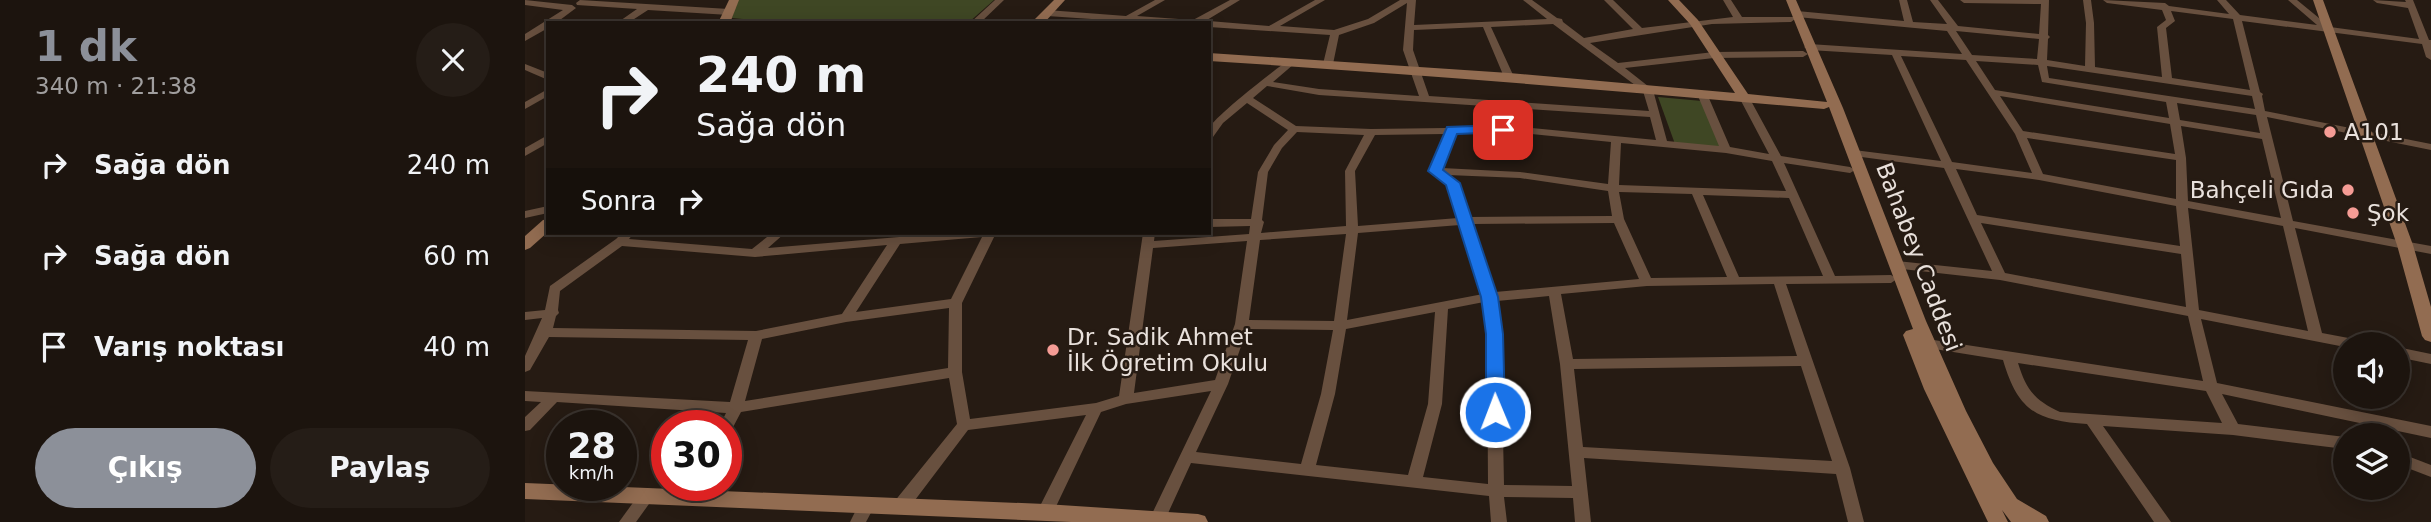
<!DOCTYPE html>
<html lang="tr">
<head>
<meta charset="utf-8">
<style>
  :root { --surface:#1c140e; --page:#251d17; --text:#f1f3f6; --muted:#a09e9e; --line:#3a332e; --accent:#8c9099 }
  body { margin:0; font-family:"DejaVu Sans",sans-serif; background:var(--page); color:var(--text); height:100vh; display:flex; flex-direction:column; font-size:26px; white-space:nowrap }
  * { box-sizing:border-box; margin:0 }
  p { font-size:23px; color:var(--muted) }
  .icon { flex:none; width:38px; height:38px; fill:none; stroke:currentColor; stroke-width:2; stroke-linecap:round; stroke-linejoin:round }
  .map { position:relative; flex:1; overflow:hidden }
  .drawer { display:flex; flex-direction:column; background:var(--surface); width:525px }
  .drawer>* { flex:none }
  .guide { position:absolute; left:21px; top:21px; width:665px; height:214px; border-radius:0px; box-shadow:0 4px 18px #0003,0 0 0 2px var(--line); background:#1c140e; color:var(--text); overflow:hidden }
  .buttons { position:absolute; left:1808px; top:332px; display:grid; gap:14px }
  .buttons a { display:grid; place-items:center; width:77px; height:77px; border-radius:50%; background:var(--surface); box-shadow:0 4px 18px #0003,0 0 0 2px var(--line); font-size:35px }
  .speed { position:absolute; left:21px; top:410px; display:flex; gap:14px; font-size:35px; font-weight:700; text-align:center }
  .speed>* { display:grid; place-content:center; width:91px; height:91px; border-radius:50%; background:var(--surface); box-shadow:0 4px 18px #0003,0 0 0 2px var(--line); line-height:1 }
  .speed small { font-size:18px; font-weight:400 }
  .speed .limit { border:10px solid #d22; background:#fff; color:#111 }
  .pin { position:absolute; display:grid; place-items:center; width:60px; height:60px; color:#fff; margin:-30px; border-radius:14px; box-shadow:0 4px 10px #0006 }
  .me { position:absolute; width:77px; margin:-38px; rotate:359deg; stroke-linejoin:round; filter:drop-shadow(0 0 5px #0008) }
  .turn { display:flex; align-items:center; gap:24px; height:147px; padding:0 35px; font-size:32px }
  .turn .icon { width:91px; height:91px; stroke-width:2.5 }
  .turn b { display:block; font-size:49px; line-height:60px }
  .then { display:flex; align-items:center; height:66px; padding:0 35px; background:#0003; gap:14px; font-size:26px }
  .round { display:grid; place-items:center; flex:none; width:74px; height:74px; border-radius:37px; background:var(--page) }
  .summary { display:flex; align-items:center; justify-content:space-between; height:119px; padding:0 35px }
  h1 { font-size:42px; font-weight:700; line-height:52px; color:var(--accent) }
  .action { display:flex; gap:14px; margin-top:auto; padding:14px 35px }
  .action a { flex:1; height:80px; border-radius:42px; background:var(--accent); color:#fff; font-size:28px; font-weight:700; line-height:80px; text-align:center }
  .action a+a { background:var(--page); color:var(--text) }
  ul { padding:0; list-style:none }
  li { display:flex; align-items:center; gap:21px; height:91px; padding:0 35px }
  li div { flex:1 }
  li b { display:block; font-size:26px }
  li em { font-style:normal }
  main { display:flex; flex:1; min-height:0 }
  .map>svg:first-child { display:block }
  .green { fill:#3f4724 }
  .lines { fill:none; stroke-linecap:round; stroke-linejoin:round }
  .street { fill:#68503f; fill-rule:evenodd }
  .secondary { fill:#926c51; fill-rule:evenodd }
  .route { fill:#1a73e8; stroke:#114b97; stroke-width:2 }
  .poi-dot { fill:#f59c95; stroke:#261b13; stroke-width:2.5 }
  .labels { text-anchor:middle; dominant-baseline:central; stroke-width:5; stroke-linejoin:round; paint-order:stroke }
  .poi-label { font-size:23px; fill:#e9e1dc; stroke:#261b13; text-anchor:start }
  .street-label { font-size:23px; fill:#e9e1dc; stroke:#261b13 }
</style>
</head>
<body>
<main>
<section class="drawer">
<div class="summary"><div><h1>1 dk</h1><p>340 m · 21:38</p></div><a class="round"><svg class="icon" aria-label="close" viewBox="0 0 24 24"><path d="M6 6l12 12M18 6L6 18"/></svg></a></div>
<ul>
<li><svg class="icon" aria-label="right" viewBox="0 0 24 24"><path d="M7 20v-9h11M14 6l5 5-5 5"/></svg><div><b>Sağa dön</b></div><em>240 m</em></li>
<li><svg class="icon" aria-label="right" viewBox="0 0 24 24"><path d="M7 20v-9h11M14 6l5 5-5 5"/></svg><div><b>Sağa dön</b></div><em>60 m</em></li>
<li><svg class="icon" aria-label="arrive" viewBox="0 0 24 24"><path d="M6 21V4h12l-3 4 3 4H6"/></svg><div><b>Varış noktası</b></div><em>40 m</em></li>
</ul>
<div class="action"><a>Çıkış</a><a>Paylaş</a></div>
</section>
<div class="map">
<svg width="1906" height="522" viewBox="0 0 1906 522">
  <rect width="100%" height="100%" fill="#261b13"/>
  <!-- green -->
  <g class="green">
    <polygon points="212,0 469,0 443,23 260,23 207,18"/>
    <polygon points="1133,97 1177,101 1196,148 1150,144"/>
  </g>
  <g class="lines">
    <!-- street -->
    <g class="street">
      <polygon points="0,0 47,5 51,8 31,23 23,23 23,28 0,41 0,34 38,10 0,5"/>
      <polygon points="55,0 204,9 208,12 204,15 123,10 103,23 92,23 112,9 52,5 51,3"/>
      <polygon points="470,0 479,0 455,23 445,23"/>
      <polygon points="630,0 640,0 612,16 668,20 705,0 715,0 677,23 626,23 522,16 518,13 522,10 601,16"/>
      <path d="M790 0H800L755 26 809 30 843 19 875 0H891L889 25 1022 19 998 0H1007L1032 18 1037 19 1038 22 1059 38 1108 29 1079 0H1088L1117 28 1208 17 1198 0H1206L1217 17H1269L1270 19 1266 22 1187 24 1065 43 1093 63 1189 52 1278 51 1283 54 1278 57 1189 58 1100 68 1128 90 1142 141 1194 146 1173 96 1178 93 1183 96 1205 147 1244 154 1215 99 1220 96 1225 99 1256 156 1325 167 1330 170 1325 173 1259 163 1310 276 1366 275 1372 279 1366 283 1261 284 1325 468 1339 522H1323L1311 474 1059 458 1066 522H1050L1048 498 979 497 982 522H966L964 496 666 463 639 522H627L625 518 686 391 601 404 576 412 526 517 520 518 514 517 512 512 561 415 443 430 381 512 375 513 369 512 367 507 369 502 432 424 424 378 216 412 206 431 201 432V425H195L201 413 32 402 5 430 0 431V417L16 402 0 401V391L205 402 223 340 24 337 5 370 0 372V356L17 318 0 320V312L20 310 25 286 91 239 97 233H109L104 239 227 249 247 233H260L243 248 422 233H471L437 303V372L445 419 571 403 594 396 618 233H630L629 241 724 234 725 226 684 227V219H726L733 172 749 145 763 130 722 103 698 123 688 137 684 138C684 137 684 128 685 127 688 118 756 64 766 59L769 60V64L748 82 794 89 894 96 878 50 882 3 849 23 814 35 808 64 803 67 798 64 805 35 684 27V23H680L684 21 744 26ZM1028 24 1118 91 1124 111 904 96 888 50 889 30 958 27 979 77 984 80 989 77 966 27ZM742 86 794 95 1125 117 1131 140 996 127 846 129 771 126 728 98ZM772 132 839 135 820 171 821 226 736 233 739 222 737 220 743 172 757 148ZM996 133 1086 142 1083 184 995 172 917 168 930 134ZM919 134 905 171 922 185 933 218 833 226 830 171 850 135ZM1096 143 1201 153 1247 161 1261 191 1094 185ZM923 175 995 178 1083 191 1087 216 944 217 933 183ZM1094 192 1167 194 1202 277 1126 278 1099 219ZM1178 195 1264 198 1298 276 1214 277ZM1089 223 1114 279 970 292 947 224ZM935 225 958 294 822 320 833 233ZM821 234 809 321 724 320 735 240ZM457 237 426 299 331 312 375 244ZM722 241 710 324 690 380 609 393 628 248ZM362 245 317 314 231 331 28 328 31 316 34 313 33 310 35 291 97 246 230 257ZM1249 284 1272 356 1048 359 1036 294 1122 286ZM1024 296 1035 364 1047 486 979 485 976 334 972 301ZM959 302 962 334 963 484 898 477 917 404 923 309ZM424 308 423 368 220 401 237 339 321 322ZM910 312 903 404 883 475 791 465 810 394 821 329ZM722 329 808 330 796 394 776 464 671 452 703 384ZM1276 366 1307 461 1058 447 1049 369Z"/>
      <path d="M1374 0H1382L1388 22 1422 24 1405 0H1413L1433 26 1514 34 1516 4 1439 3 1435 0H1524L1523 35 1525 37 1523 39 1522 60 1560 66 1561 23 1558 0H1566L1569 23 1570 67 1637 77 1632 27 1641 20 1637 10 1582 3 1578 0 1640 3 1644 6 1704 14 1692 0H1701L1715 15 1792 25 1763 0H1772L1805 27 1894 39 1883 8 1852 3 1848 0 1881 2 1880 0H1888L1904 40H1906V60L1901 57 1897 44 1717 21 1735 92 1738 94 1737 96 1740 111 1906 144V150L1742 117 1768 221 1906 246V254L1770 228 1797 333 1834 340 1841 345H1820V347L1676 319 1692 383 1906 426V438L1697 394 1713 424 1820 437V449L1708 435 1578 426 1646 522H1629L1562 424C1512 421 1493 411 1478 360L1397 347 1395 344 1397 341 1402 339 1678 381 1663 316 1475 280 1368 268 1366 265 1368 262 1372 261 1467 271 1419 168 1329 156 1324 153 1329 150 1416 161 1367 55 1284 50 1279 47 1284 44 1437 54 1422 31 1272 17 1268 14 1272 11 1379 21ZM1646 11 1708 19 1725 90 1647 78 1641 28 1650 21ZM1431 31 1514 39 1512 59 1447 55ZM1376 56 1441 60 1490 134 1507 173 1427 162ZM1451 61 1513 65 1517 82 1641 102 1644 118 1470 90ZM1522 66 1727 96 1730 109 1524 78ZM1475 96 1645 124 1650 154 1498 131ZM1652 103 1731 115 1735 133 1655 120ZM1656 126 1737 139 1756 218 1663 201 1661 158ZM1502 138 1651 160V199L1518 174ZM1431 169 1514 180 1651 206 1655 246 1452 215ZM1663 208 1758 226 1783 331 1674 310ZM1456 223 1656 254 1661 307 1480 273ZM1493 363 1681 391 1697 423 1535 412C1509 400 1501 389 1493 363Z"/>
      <polygon points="0,64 23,73 23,80 0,70"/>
      <polygon points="23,89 23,96 0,109 0,102"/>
      <polygon points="23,135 23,143 0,156 0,148"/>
      <polygon points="23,206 23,213 0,218 0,211"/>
      <polygon points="1872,347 1906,354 1906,364 1872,357"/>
      <polygon points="1872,452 1906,465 1906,477 1872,464"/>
      <polygon points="121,491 127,493 129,497 111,522 94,522 115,493"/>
      <polygon points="341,501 347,502 349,507 341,522 325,522 335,502"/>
    </g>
    <!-- secondary -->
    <g class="secondary">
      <polygon points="204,0 214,0 205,23 193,23"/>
      <polygon points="529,0 540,0 519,23 506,23"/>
      <path d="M1143 0H1154L1173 20 1223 94 1302 102 1261 0H1271L1318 108 1401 321 1441 411 1468 463 1492 499 1521 516 1524 522H1486L1477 510 1483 522H1463L1399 389 1378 335 1381 331 1388 329 1304 107 1299 109C1095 91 889 74 684 61V53L984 73 1210 93 1165 24Z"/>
      <polygon points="1788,0 1798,0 1888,245 1906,307 1906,342 1900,340 1897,336 1872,245"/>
      <polygon points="23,219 23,232 5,248 0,250 0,236 18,220"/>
      <polygon points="0,483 520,504 673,514 680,516 683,522 546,522 0,499"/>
    </g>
  </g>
  <!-- route -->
  <polygon class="route" points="978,125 984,130 982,132 932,134 918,170 935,183 973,297 978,334 980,412 970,419 961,412 961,334 956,297 921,185 903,171 922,127"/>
  <!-- markers -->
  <g class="poi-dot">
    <circle cx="1805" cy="132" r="7"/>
    <circle cx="1823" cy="190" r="7"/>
    <circle cx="1828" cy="213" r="7"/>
    <circle cx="528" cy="350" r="7"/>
  </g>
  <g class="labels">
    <!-- poi labels -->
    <g class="poi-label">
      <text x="1819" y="132">A101</text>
      <text x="1809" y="190" text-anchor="end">Bahçeli Gıda</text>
      <text x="1842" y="213">Şok</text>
      <text x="542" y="337">Dr. Sadik Ahmet<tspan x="542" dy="26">İlk Ögretim Okulu</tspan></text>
    </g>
    <!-- street labels -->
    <g class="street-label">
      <text transform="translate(1394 257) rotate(69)">Bahabey Caddesi</text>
    </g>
  </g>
</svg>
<div class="buttons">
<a><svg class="icon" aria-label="sound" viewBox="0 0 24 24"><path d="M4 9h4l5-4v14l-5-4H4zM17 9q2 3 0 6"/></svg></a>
<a><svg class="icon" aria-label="layers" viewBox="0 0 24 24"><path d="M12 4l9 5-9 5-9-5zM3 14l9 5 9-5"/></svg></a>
</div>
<div class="speed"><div>28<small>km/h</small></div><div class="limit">30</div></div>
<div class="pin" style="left:978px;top:130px;background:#d93025"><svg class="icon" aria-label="arrive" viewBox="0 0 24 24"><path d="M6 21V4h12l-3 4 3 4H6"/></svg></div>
<svg class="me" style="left:970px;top:412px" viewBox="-20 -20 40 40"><circle r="17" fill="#1a73e8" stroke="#fff" stroke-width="3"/><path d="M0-11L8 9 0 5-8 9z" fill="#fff"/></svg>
<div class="guide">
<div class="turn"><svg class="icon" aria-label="right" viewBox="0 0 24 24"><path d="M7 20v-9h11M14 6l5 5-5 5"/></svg><div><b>240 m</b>Sağa dön</div></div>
<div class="then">Sonra<svg class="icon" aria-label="right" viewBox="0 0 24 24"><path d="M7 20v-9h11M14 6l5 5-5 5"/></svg></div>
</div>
</div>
</main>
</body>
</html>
